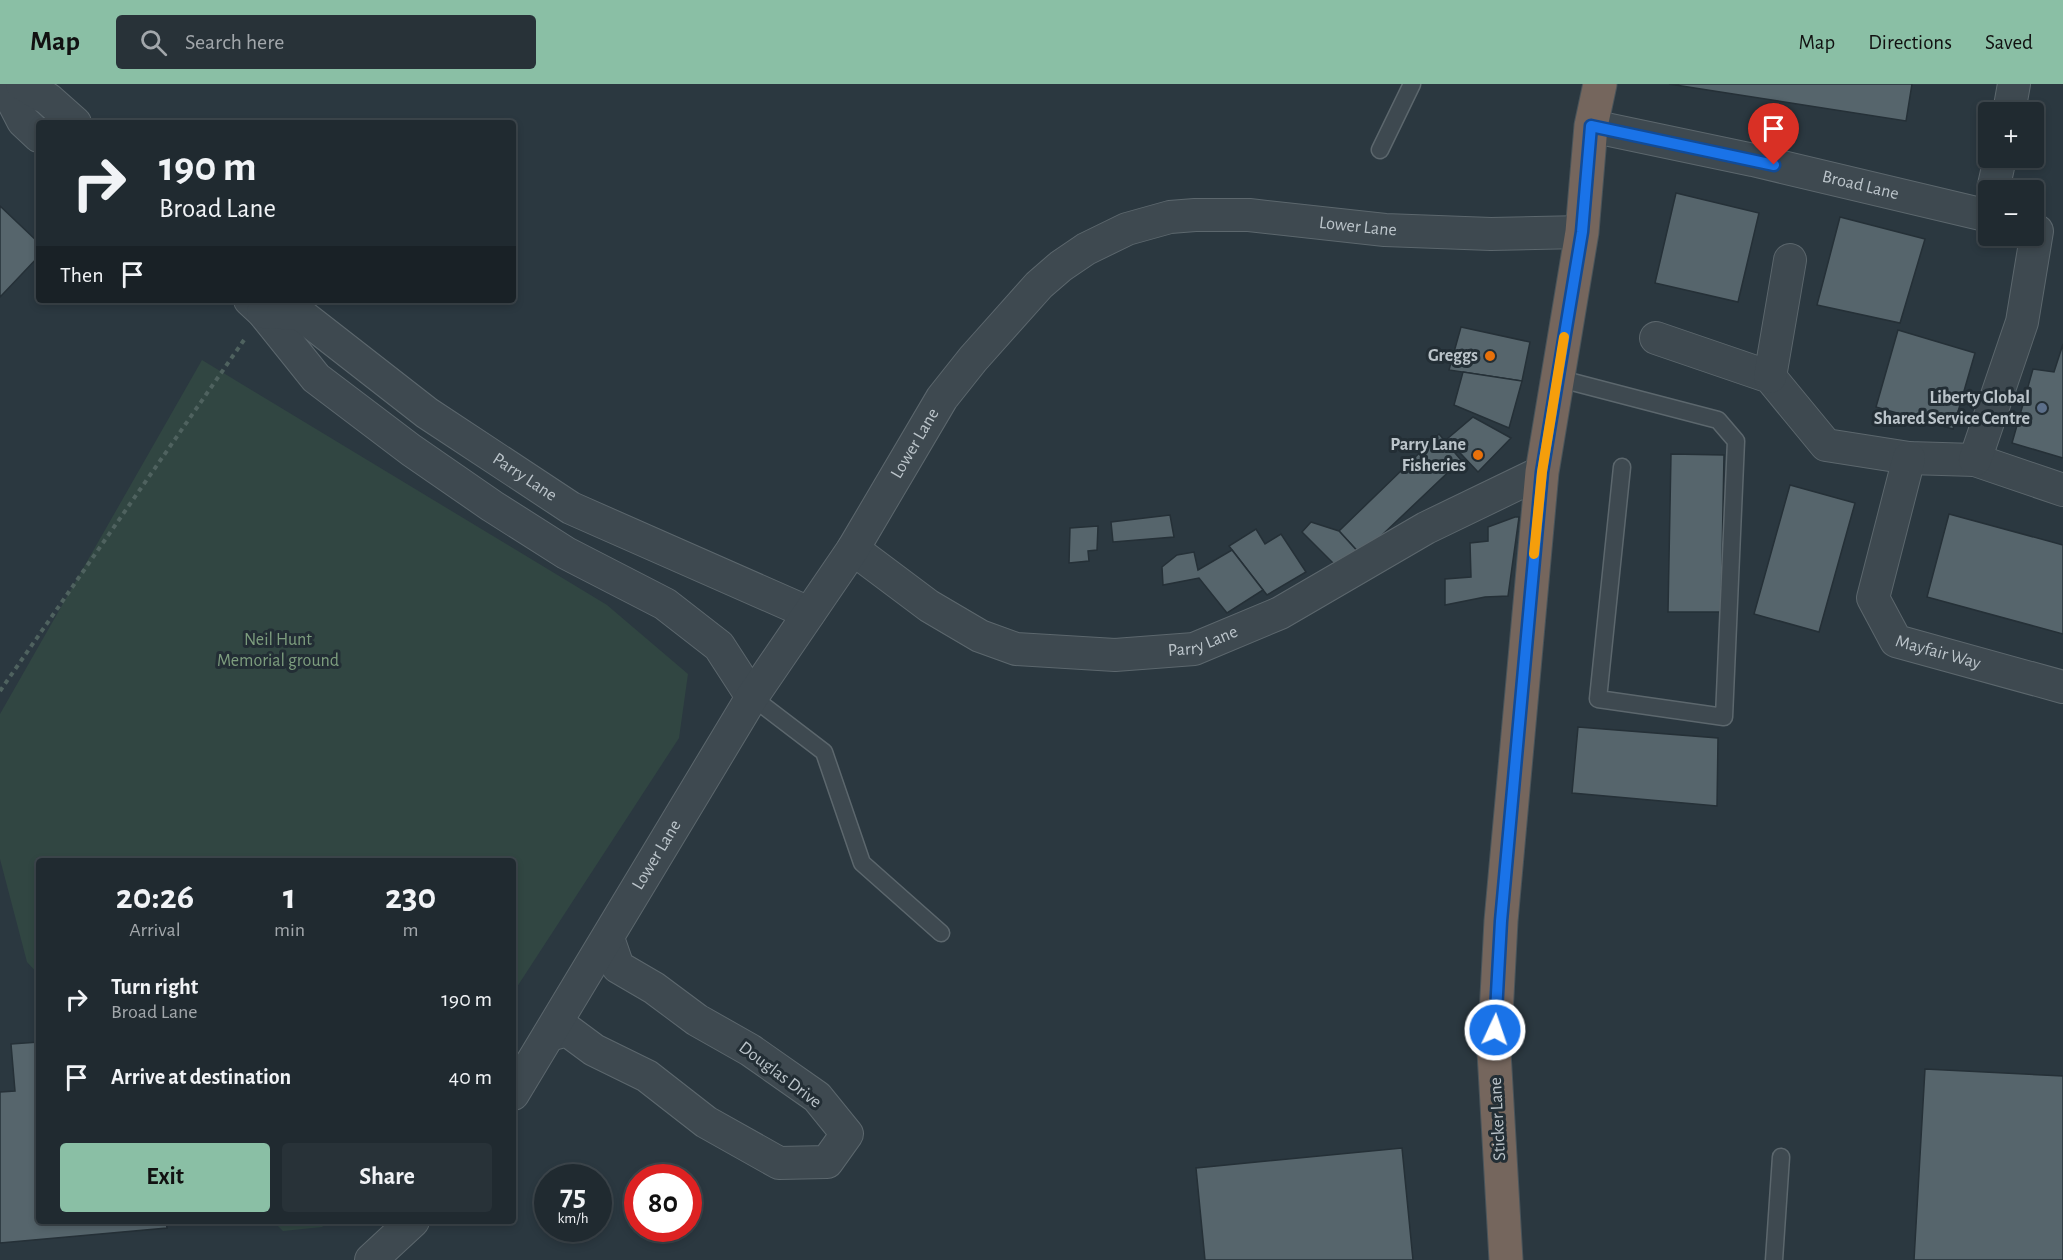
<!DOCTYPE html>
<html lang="en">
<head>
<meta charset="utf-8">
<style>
  :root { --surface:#202a30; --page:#283238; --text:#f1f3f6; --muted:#a2a7ab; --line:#3d464c; --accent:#8abfa5 }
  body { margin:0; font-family:"Alegreya Sans",sans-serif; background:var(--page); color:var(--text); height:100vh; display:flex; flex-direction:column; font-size:22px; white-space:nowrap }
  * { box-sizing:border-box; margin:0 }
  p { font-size:20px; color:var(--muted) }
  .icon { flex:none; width:33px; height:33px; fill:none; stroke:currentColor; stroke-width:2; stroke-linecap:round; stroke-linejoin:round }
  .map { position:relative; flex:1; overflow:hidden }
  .drawer { position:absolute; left:36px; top:774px; width:480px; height:366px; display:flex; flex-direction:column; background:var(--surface); border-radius:6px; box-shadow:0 3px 9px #0003,0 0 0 2px var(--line) }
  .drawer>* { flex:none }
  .top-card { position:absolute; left:36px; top:36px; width:480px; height:183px; border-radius:6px; box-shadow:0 3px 9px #0003,0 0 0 2px var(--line); background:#202a30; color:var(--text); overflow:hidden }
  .controls { position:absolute; left:1978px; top:18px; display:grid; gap:12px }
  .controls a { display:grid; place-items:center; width:66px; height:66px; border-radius:6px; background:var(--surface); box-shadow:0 3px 9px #0003,0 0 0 2px var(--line); font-size:30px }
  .speed { position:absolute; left:534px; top:1080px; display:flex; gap:12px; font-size:30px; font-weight:700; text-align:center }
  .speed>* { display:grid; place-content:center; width:78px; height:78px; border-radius:50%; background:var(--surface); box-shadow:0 3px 9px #0003,0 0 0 2px var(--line); line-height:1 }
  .speed small { font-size:15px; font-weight:400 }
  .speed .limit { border:9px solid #d22; background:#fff; color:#111 }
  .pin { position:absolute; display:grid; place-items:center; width:51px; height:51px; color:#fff; margin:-62px -26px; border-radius:50% 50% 50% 0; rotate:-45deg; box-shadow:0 0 6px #0007 }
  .pin .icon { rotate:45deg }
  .me { position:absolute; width:66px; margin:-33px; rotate:3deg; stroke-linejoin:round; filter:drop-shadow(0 0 4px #0008) }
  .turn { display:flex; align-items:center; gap:21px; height:126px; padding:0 24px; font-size:27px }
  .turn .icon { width:78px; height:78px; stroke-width:2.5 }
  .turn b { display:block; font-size:42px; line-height:51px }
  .then { display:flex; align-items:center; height:57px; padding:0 24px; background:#0003; gap:12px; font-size:22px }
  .eta { display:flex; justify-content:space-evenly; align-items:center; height:102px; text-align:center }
  .eta b { font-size:36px; font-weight:700; line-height:42px }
  .action { display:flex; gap:12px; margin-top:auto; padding:12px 24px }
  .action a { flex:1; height:69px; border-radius:6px; background:var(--accent); color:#111; font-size:24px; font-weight:700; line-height:69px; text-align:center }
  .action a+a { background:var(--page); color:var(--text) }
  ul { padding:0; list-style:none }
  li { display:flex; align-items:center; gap:18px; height:78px; padding:0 24px }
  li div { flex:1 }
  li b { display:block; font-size:22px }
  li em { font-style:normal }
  header { display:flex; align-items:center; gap:36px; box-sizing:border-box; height:84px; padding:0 30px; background:var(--accent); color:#111 }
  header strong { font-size:28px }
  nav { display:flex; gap:33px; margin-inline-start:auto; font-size:21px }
  .search { width:420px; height:54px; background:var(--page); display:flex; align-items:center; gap:15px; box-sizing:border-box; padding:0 21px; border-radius:6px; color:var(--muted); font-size:22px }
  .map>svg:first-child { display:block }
  .green { fill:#314642 }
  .building { fill:#56656c; stroke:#253037; stroke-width:1.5 }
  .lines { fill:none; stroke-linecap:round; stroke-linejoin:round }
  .lane-casing { stroke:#5c676d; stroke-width:19 }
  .street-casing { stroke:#5c676d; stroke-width:34 }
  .highway-casing { stroke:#49545a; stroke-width:35 }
  .path { stroke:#4f625f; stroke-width:4; stroke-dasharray:4.5 4.5; stroke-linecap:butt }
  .lane { stroke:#3e4950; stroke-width:16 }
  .street { stroke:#3e4950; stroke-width:32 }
  .highway { stroke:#75665d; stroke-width:33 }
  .route-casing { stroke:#114b97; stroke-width:15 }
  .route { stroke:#1a73e8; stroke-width:10 }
  .slow { stroke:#f59e0b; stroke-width:10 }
  .food-dot { fill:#e8710a; stroke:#232e35; stroke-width:2 }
  .service-dot { fill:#5c6f8a; stroke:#232e35; stroke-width:2 }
  .labels { text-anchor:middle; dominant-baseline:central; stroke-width:6; stroke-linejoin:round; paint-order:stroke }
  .street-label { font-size:18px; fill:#bbc4ca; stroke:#232e35 }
  .poi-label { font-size:18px; font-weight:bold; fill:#bbc4ca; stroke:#232e35; text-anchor:end }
  .park-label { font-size:18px; fill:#7d9d7e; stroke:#232e35 }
</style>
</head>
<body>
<header>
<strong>Map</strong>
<div class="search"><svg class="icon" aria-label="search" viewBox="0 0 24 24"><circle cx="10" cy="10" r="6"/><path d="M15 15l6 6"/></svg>Search here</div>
<nav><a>Map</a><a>Directions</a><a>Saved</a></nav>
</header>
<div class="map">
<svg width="2063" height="1176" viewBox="0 0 2063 1176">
  <rect width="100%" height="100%" fill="#2b3840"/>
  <!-- green -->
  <g class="green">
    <polygon points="202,276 607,521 688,590 679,654 513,909 513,777 39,777 39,891 27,878 0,775 0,630"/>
    <polygon points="273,1137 328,1137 322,1143 283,1147"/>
  </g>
  <!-- building -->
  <g class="building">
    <polygon points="1669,0 1912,0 1906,37"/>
    <polygon points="1676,109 1759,129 1738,218 1655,199"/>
    <polygon points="0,122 39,159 39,172 0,213"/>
    <polygon points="1840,133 1925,155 1900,239 1817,221"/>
    <polygon points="1461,243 1530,258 1522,297 1449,286"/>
    <polygon points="1898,246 1975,269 1953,345 1876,323"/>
    <polygon points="2063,260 2063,374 2012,359 2033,285 2054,288"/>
    <polygon points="1463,288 1522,297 1509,344 1454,321"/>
    <polygon points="1473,333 1511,354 1478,388 1447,355"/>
    <polygon points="1439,350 1461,376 1361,471 1339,447"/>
    <polygon points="1671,370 1724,371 1721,528 1668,528"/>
    <polygon points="1790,401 1855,419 1819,548 1754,530"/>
    <polygon points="1949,430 2063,461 2063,550 1927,513"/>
    <polygon points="1170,431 1174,453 1113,458 1111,438"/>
    <polygon points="1515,433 1519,433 1508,512 1485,513 1445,521 1445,495 1471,493 1470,459 1488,457 1488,443"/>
    <polygon points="1311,438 1339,447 1361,471 1334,480 1302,448"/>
    <polygon points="1098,442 1097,466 1088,467 1089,477 1069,479 1070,444"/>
    <polygon points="1256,445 1265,460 1281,450 1306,488 1267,511 1229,462"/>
    <polygon points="1232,466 1263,506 1227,529 1199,494 1163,501 1162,483 1177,471 1194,468 1198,486"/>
    <polygon points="1578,643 1718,654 1717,722 1572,709"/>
    <polygon points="39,958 39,1137 166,1137 167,1144 0,1159 0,1008 15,1007 11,960"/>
    <polygon points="1925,985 2063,992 2063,1176 1914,1176"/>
    <polygon points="1402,1064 1413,1176 1205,1176 1196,1084"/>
  </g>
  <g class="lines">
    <!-- lane casing -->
    <g class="lane-casing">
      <g id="lane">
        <polyline points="1380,66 1412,0"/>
        <polyline points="1557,294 1718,336 1736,357 1724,633 1598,615 1622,383"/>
        <polyline points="752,613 824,668 862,779 941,849"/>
        <polyline points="1774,1176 1781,1073"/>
      </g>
    </g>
    <!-- street casing -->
    <g class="street-casing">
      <g id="street">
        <polyline points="4,0 23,37 39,52"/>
        <polyline points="22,0 48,15 75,39"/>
        <polyline points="2009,28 2014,0"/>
        <path id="s1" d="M1591 42 1753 76 1989 132"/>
        <polyline points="1993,106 2000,74"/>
        <polyline points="250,216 263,228 316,294 411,366 492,422 566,469 665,520 719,562 752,613"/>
        <path id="s2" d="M263 228 300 230 427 329 571 424 809 529"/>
        <polyline points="1656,254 1770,293 1826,361 1909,374 1975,376 2063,406"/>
        <polyline points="1770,293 1790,176"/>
        <path id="s3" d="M1909 374 1873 514 1896 557 2063 603"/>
        <polyline points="1975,376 2022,238 2037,147"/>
        <path id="s4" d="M853 465 929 522 980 552 1016 565 1115 571 1194 565 1280 529 1426 444 1542 388"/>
        <polyline points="549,951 567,946 594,966 647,992 706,1038 779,1079 827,1078 847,1050 817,1013 750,966 697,936 654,904 618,883 608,854"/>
        <path id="s5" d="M513 1010 752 613 853 465 942 314 973 275 1039 201 1061 182 1086 165 1127 145 1170 133 1195 131H1249L1385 146 1491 150 1582 148"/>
        <polyline points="371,1176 413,1137"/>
      </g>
    </g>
    <!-- highway casing -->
    <g class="highway-casing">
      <polyline id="highway" points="1506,1176 1494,968 1501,837 1542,388 1582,148 1591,42 1600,0"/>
    </g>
    <!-- path -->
    <polyline class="path" points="0,607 244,256"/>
    <!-- lane -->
    <use href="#lane" class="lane"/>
    <!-- street -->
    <use href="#street" class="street"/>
    <!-- highway -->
    <use href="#highway" class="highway"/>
  </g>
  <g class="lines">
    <!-- route casing -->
    <g class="route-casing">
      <polyline id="route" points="1495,946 1501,837 1542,388 1582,148 1591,42 1774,81"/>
    </g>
    <!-- route -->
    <use href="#route" class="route"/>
    <!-- slow -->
    <polyline class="slow" points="1534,470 1542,388 1564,253"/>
  </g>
  <!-- markers -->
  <g class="food-dot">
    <circle cx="1490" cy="272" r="6"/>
    <circle cx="1478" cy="371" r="6"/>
  </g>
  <circle class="service-dot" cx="2042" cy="324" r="6"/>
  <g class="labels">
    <!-- street labels -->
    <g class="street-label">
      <text stroke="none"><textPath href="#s1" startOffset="276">Broad Lane</textPath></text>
      <text stroke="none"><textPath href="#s5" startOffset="1305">Lower Lane</textPath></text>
      <text stroke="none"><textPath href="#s5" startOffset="765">Lower Lane</textPath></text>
      <text stroke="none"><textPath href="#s2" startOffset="315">Parry Lane</textPath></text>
      <text stroke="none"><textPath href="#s4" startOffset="381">Parry Lane</textPath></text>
      <text stroke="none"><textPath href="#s3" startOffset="237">Mayfair Way</textPath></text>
      <text stroke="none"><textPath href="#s5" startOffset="279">Lower Lane</textPath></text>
      <text transform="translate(780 991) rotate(37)">Douglas Drive</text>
      <text transform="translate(1498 1035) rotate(-93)">Sticker Lane</text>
    </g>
    <!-- poi labels -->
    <g class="poi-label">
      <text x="1478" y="272">Greggs</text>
      <text x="2030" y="314">Liberty Global<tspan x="2030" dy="21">Shared Service Centre</tspan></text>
      <text x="1466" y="361">Parry Lane<tspan x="1466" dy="21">Fisheries</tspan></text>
    </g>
    <!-- park labels -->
    <g class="park-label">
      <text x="278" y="556">Neil Hunt<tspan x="278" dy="21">Memorial ground</tspan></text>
    </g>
  </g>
</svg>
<div class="controls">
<a>+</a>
<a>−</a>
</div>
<div class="speed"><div>75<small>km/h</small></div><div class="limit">80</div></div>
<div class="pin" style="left:1774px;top:81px;background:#d93025"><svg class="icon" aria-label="arrive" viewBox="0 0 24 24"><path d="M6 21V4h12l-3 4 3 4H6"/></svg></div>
<svg class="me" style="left:1495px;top:946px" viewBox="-20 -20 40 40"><circle r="17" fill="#1a73e8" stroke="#fff" stroke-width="3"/><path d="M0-11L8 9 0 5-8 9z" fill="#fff"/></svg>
<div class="top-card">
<div class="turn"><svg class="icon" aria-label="right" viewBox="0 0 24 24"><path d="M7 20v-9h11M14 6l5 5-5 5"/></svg><div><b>190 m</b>Broad Lane</div></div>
<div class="then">Then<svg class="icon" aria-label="arrive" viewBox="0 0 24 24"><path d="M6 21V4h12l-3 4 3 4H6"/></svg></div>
</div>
<section class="drawer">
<div class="eta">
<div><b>20:26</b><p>Arrival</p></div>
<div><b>1</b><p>min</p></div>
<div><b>230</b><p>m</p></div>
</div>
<ul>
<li><svg class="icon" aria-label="right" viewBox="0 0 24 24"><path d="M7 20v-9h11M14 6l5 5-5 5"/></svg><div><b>Turn right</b><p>Broad Lane</p></div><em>190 m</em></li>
<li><svg class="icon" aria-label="arrive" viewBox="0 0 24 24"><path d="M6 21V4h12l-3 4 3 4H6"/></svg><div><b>Arrive at destination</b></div><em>40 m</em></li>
</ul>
<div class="action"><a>Exit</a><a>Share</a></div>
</section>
</div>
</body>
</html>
